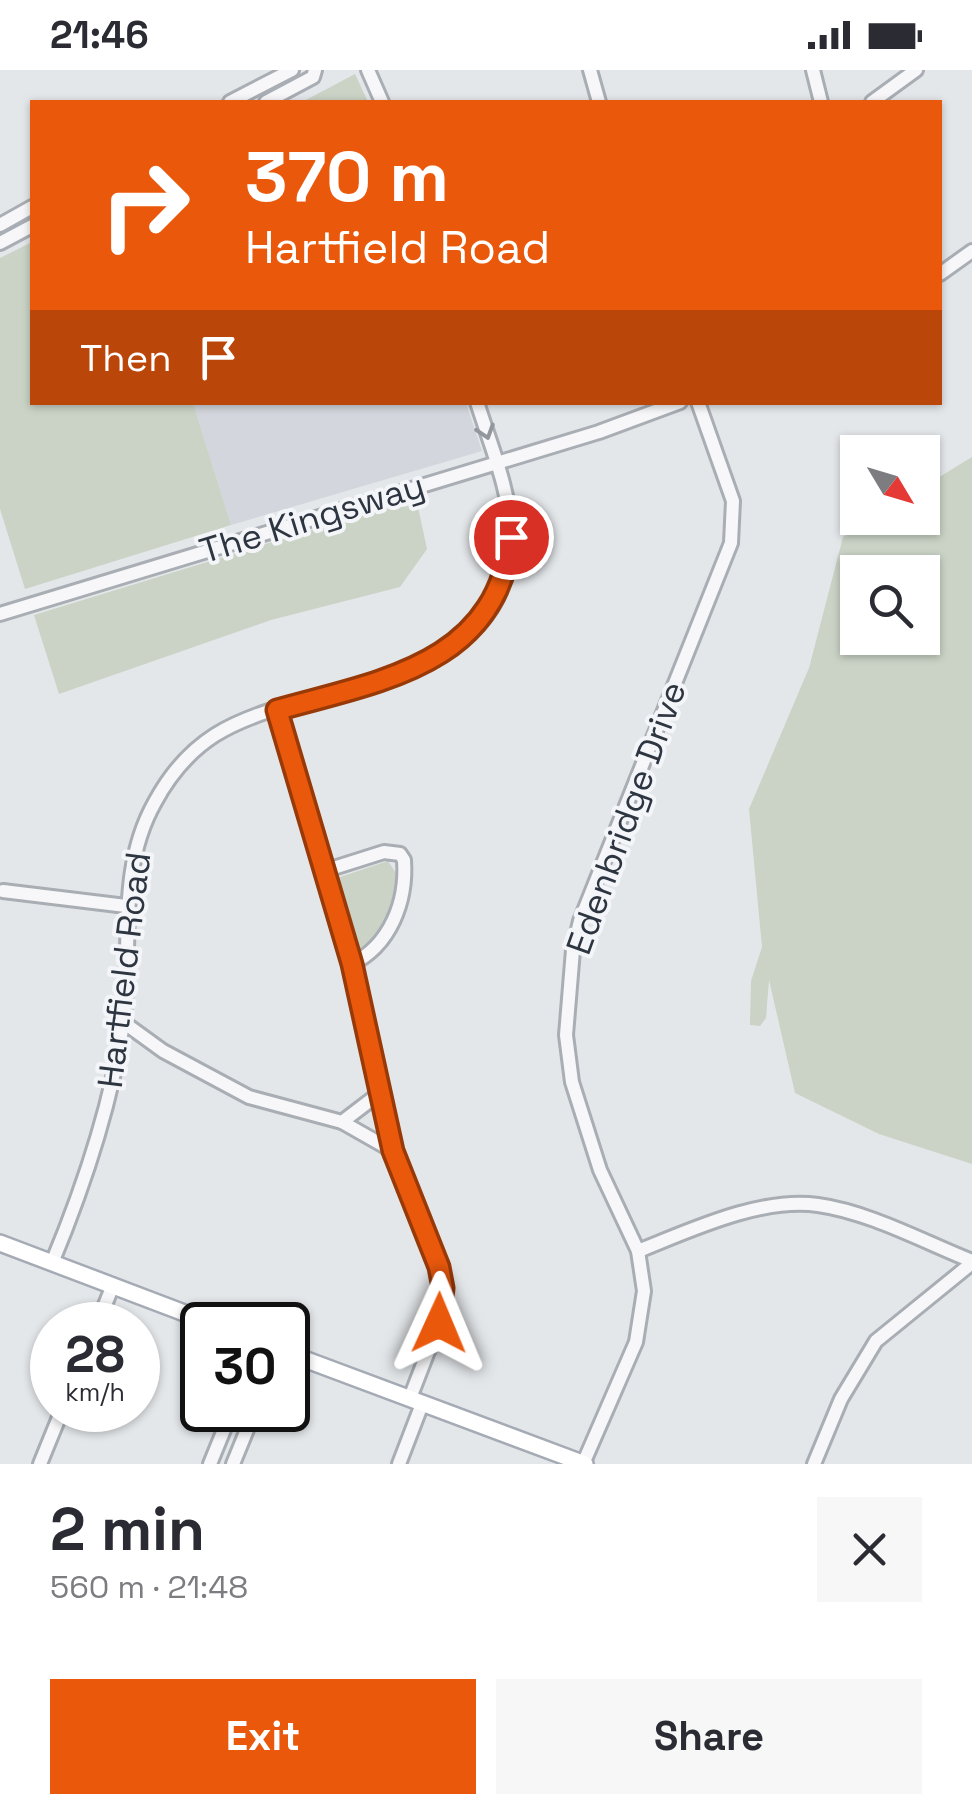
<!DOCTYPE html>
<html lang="en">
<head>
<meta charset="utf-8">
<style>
  :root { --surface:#fff; --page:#f7f7f7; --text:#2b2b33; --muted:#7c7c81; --accent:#ea580c }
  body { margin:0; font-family:"Space Grotesk",sans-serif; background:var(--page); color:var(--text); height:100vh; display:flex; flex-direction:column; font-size:38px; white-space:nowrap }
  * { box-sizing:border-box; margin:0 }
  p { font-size:32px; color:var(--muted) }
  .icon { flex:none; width:55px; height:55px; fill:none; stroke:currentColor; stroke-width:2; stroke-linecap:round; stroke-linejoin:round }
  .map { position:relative; height:1394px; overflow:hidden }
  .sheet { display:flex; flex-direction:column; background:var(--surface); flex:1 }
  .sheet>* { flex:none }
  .top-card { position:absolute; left:30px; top:30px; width:912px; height:305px; border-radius:0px; box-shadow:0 2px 8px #0004; background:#ea580c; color:#fff; overflow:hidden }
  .needle { width:65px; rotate:128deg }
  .fabs { position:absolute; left:840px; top:365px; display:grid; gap:20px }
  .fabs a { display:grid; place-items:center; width:100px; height:100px; border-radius:0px; background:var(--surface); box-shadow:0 2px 8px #0004; font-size:50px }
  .speed { position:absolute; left:30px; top:1232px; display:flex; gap:20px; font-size:50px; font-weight:700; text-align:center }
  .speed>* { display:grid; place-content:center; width:130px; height:130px; border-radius:50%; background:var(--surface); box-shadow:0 2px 8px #0004; line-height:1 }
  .speed small { font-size:25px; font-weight:400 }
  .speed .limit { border:5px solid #111; border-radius:15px; background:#fff; color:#111 }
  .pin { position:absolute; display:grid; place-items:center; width:85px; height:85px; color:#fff; margin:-42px; border:5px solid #fff; border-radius:50%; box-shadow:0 2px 10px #0007 }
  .me { position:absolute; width:110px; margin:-55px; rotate:1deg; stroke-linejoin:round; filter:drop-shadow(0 0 8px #0008) }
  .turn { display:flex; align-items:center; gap:35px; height:210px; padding:0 50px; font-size:45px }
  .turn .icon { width:130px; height:130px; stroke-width:2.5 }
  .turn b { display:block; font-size:70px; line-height:85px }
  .then { display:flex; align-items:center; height:95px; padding:0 50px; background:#0003; gap:20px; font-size:38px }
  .round { display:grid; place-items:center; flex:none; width:105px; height:105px; border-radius:0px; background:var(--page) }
  .head { display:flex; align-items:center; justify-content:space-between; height:170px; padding:0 50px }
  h1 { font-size:60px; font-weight:600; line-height:75px }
  .cta { display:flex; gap:20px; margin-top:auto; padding:20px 50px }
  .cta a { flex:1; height:115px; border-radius:0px; background:var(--accent); color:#fff; font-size:40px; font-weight:600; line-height:115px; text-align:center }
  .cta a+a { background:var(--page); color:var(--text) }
  .status { display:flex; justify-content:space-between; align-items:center; height:70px; padding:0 50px; background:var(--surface); direction:ltr }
  .status svg { height:28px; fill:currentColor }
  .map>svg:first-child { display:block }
  .built { fill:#d3d6dc }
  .green { fill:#cad3c6; fill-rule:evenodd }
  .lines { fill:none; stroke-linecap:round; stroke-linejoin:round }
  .minor-casing { stroke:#a9aeb4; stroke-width:18 }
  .major-casing { stroke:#a5abb5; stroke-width:20 }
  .minor { stroke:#f7f7f9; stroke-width:12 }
  .major { stroke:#fff; stroke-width:15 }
  .oneway { stroke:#92969d }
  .route-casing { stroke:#983908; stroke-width:25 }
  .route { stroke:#ea580c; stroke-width:18 }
  .labels { text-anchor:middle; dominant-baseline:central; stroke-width:8; stroke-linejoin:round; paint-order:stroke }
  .street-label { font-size:35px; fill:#2d3541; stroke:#f4f5f8 }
</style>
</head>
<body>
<div class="status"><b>21:46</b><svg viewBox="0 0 49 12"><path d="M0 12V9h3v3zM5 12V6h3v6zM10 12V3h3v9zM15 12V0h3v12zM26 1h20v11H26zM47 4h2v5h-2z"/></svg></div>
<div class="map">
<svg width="972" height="1394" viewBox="0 0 972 1394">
  <rect width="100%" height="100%" fill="#e4e7ea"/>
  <!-- built -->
  <polygon class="built" points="193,333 466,333 482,381 231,455"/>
  <!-- green -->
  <g class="green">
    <polygon points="355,4 368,32 302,32"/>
    <polygon points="32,172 32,332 193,333 231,455 25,519 0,439 0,188"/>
    <path d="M972 387V1094L879 1064 795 1023 769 910 766 948 760 956 750 955 751 911 762 877 749 739 809 598 843 467 874 448H922L923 417ZM858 502H922V568H858Z"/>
    <polygon points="416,428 427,479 400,517 271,550 59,624 34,545"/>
    <path d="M388 791 398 806C391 844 388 855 361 883L337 808Z"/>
  </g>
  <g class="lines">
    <!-- minor casing -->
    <g class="minor-casing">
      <g id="minor">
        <polyline points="368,0 382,32"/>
        <polyline points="590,0 599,32"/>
        <polyline points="813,0 821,32"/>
        <polyline points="230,32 292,0"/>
        <polyline points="266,32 313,7 315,0"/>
        <polyline points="872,32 916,0"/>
        <polyline points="0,155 32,137"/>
        <polyline points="0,173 32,156"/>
        <polyline points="940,204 972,181"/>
        <polyline points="0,544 599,362 680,332"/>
        <polyline points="277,640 352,894 393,1081 439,1197 443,1218 439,1253 410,1328"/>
        <path d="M324 801 384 782 400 784 404 790C407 832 390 875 352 894"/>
        <polyline points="3,821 126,836"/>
        <polyline points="123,952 163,981 249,1027 342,1052 380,1023"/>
        <polyline points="342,1052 393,1081"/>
        <path d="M638 1181C691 1160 760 1127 818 1135 869 1142 924 1172 972 1191"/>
        <path d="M52 1193C84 1116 111 1036 123 954 133 879 116 801 155 732 169 706 190 681 215 665 311 605 512 625 511 464 510 420 490 374 477 332"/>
        <polyline points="97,1255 113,1215"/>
        <polyline points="40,1394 62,1340"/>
        <polyline points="210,1394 232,1340"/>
        <polyline points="233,1394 255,1340"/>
        <polyline points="399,1394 422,1334"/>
        <polyline points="583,1394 636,1272 644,1221 638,1181 600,1100 572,1012 566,965 573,880 580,851 731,473 733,431 698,332"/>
        <polyline points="814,1394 841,1329 876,1271 972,1193"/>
      </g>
    </g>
    <!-- major casing -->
    <g class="major-casing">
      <g id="major">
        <polyline points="0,1173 216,1255"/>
        <polyline points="288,1283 585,1394"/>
      </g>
    </g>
    <!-- minor -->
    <use href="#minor" class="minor"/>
    <!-- major -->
    <use href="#major" class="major"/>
  </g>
  <!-- one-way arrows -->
  <defs><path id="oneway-chevron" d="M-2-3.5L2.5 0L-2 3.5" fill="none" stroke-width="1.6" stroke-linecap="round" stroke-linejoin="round" transform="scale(2.5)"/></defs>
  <use class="oneway" href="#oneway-chevron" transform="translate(486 362) rotate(72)"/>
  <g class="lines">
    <!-- route casing -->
    <g class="route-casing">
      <path id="route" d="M439 1253 443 1218 439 1197 393 1081 352 894 277 640C380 611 497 595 511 467"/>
    </g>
    <!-- route -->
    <use href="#route" class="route"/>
  </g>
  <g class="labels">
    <!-- street labels -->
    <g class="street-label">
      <text transform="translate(312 448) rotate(-17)">The Kingsway</text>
      <text transform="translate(626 748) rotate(-70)">Edenbridge Drive</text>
      <text transform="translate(124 900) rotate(-83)">Hartfield Road</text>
    </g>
  </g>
</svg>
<div class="fabs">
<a><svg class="needle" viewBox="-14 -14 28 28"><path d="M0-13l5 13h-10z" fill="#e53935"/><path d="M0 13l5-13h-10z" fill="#7c7c81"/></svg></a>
<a><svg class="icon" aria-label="search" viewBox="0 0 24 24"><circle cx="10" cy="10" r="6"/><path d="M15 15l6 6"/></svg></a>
</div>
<div class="speed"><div>28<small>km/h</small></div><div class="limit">30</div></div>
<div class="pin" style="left:511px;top:467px;background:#d93025"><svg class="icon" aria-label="arrive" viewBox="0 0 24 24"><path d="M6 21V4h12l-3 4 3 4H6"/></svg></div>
<svg class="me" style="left:439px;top:1253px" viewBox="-20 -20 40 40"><path d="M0-17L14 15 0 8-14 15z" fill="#ea580c" stroke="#fff" stroke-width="4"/></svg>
<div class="top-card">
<div class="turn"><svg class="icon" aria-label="right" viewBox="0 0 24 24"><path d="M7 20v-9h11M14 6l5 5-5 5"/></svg><div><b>370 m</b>Hartfield Road</div></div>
<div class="then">Then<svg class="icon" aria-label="arrive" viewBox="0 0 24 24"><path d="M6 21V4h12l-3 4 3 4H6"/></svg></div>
</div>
</div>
<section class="sheet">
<div class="head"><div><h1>2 min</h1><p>560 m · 21:48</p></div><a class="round"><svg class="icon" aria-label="close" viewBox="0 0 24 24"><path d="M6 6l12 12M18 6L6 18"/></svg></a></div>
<div class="cta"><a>Exit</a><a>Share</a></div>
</section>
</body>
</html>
